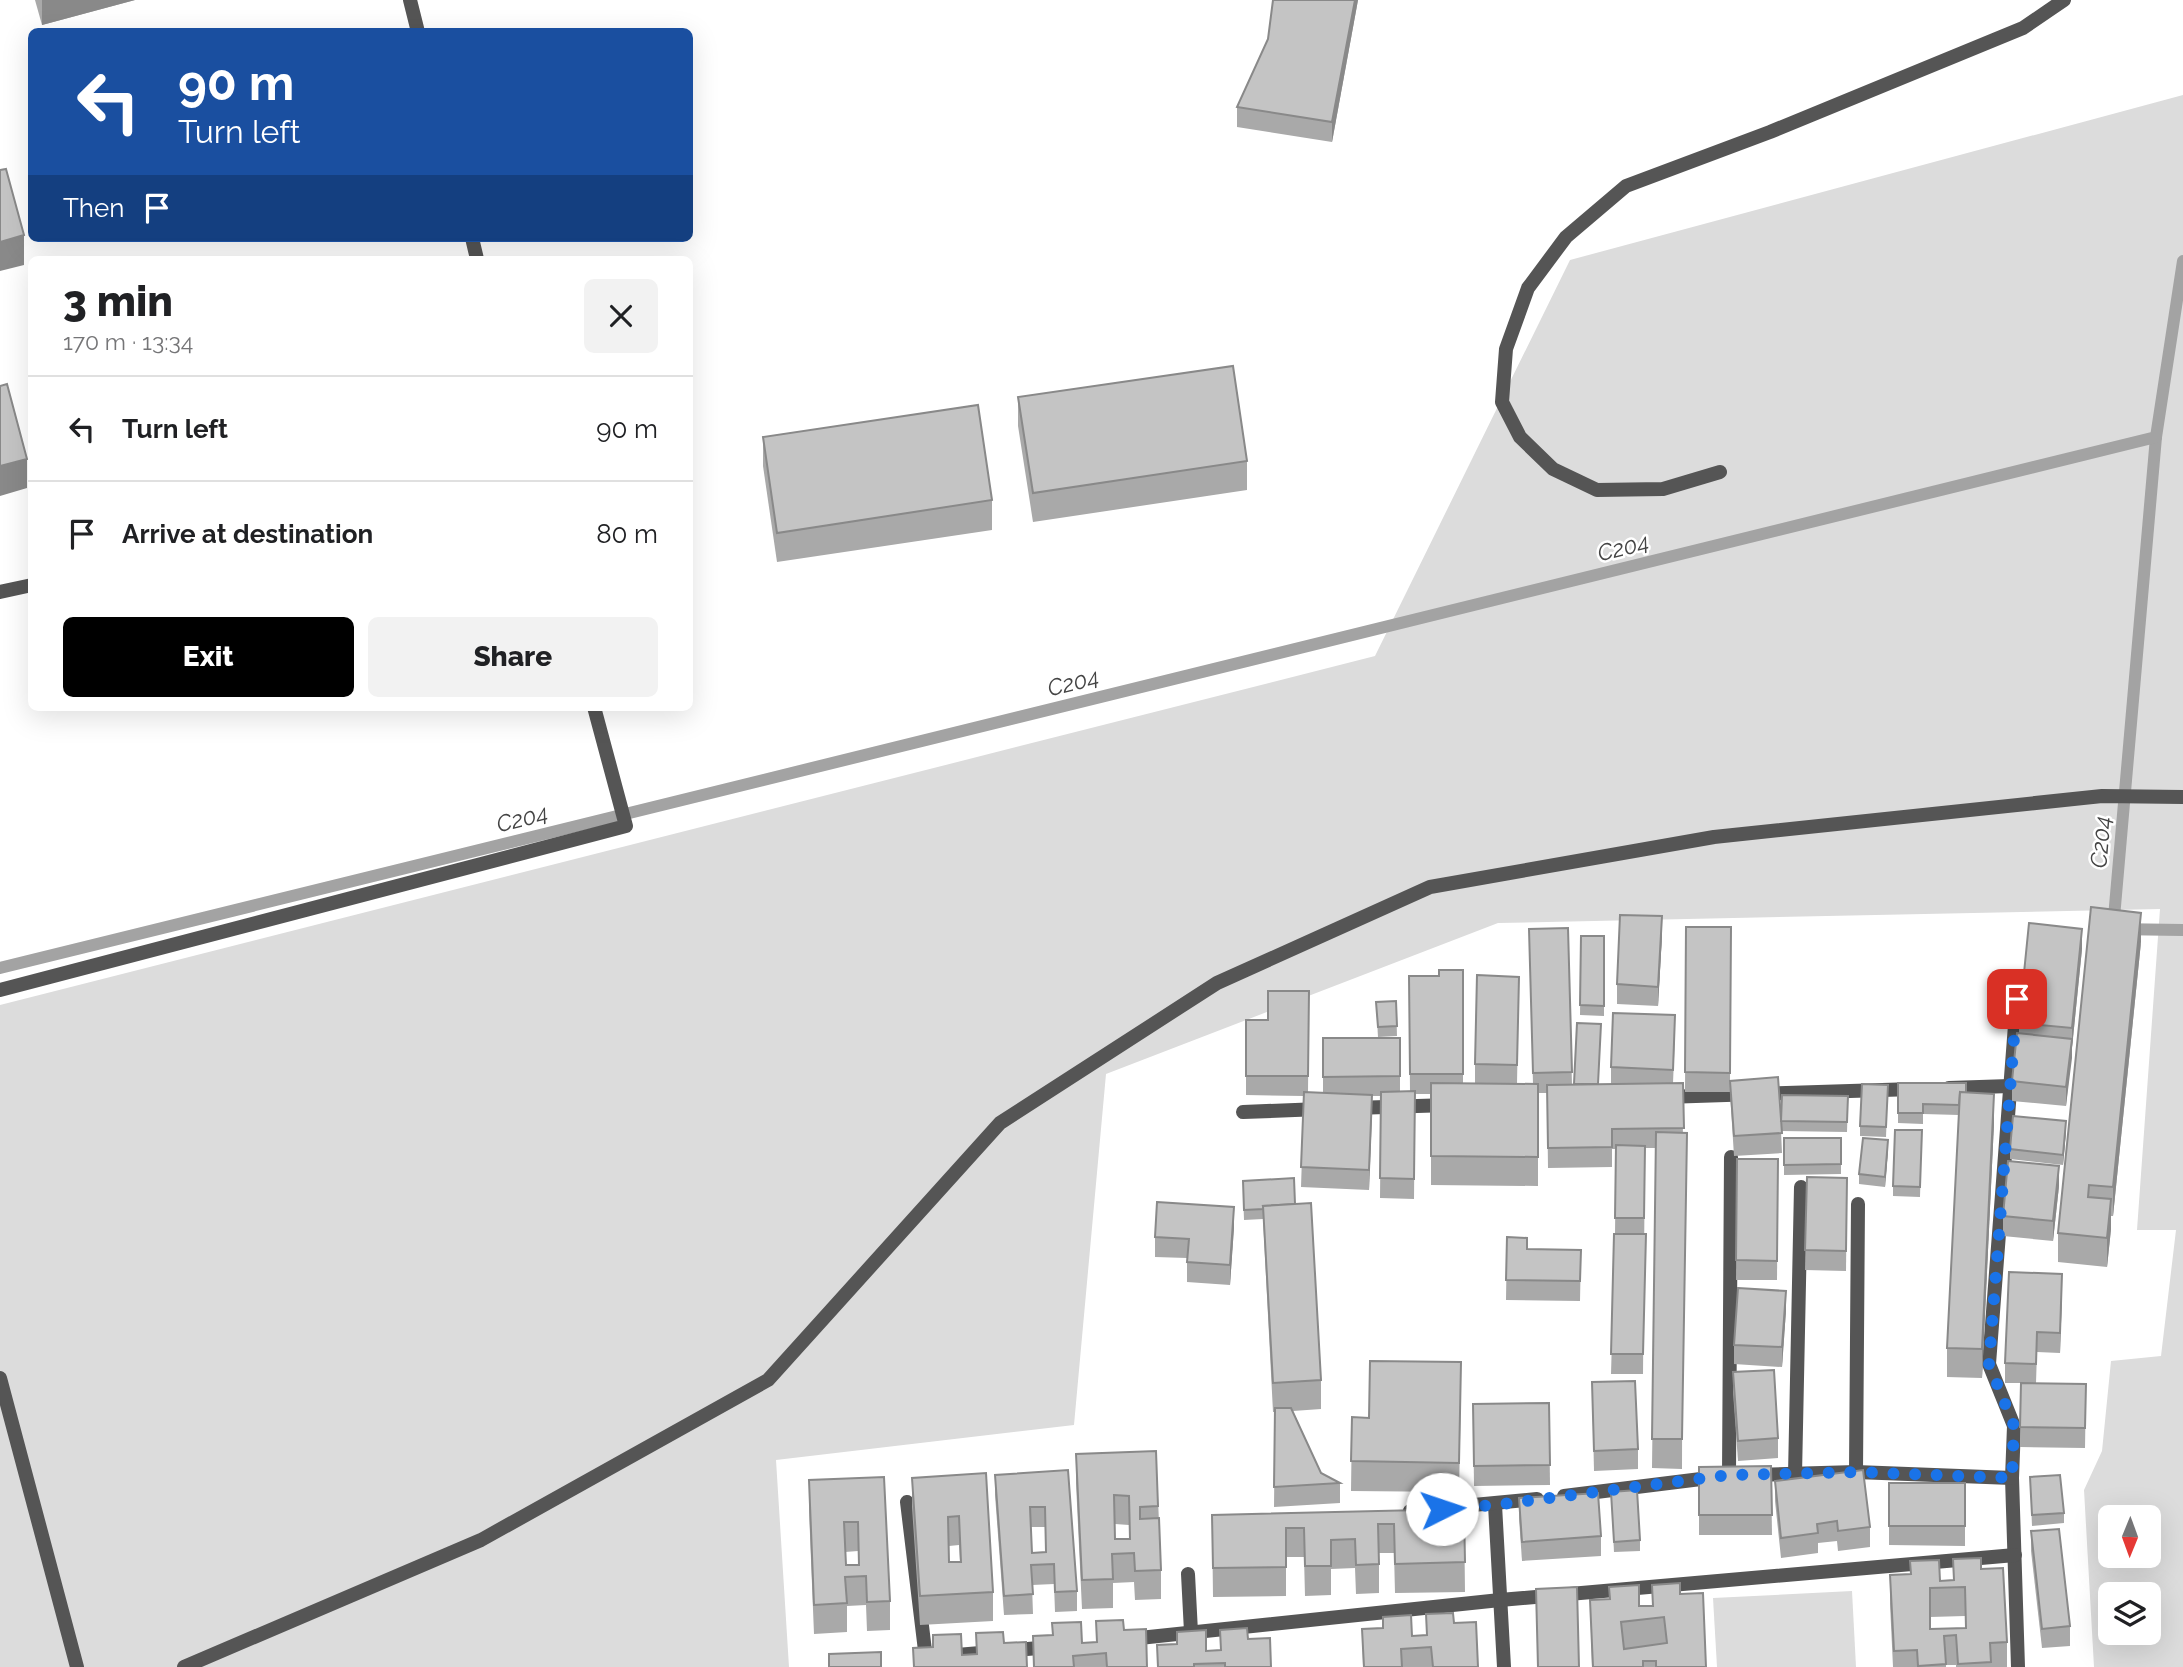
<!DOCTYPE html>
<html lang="en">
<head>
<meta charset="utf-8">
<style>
  :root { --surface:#fff; --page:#f2f2f2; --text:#202124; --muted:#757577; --line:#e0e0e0; --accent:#000 }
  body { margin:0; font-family:Raleway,sans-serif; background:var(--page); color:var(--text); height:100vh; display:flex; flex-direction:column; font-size:26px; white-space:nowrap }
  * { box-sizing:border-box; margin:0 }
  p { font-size:23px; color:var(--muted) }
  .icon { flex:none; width:38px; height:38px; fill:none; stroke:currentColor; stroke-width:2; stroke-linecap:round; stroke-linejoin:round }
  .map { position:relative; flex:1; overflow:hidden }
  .panel { position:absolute; left:28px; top:256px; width:665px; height:455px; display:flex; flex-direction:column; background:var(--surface); border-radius:10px; box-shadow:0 7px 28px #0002 }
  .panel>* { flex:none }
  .hud { position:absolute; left:28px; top:28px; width:665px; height:214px; border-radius:10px; box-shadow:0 7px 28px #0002; background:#1a4fa0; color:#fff; overflow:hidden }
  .needle { width:46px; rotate:181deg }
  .tools { position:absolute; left:2098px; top:1505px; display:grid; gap:14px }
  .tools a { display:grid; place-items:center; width:63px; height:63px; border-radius:10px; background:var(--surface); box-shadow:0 7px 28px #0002; font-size:35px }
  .pin { position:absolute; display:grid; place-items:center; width:60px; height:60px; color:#fff; margin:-30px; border-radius:14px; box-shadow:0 4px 10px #0006 }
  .me { position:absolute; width:77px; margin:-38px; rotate:86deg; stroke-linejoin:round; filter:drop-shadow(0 0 5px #0008) }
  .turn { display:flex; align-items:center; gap:24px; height:147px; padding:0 35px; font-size:32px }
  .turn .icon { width:91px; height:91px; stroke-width:2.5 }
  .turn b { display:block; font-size:49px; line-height:60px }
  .then { display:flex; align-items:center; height:66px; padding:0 35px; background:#0003; gap:14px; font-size:26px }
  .round { display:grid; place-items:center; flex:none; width:74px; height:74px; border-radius:10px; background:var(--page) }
  .overview { display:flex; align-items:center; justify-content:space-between; height:119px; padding:0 35px }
  h1 { font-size:42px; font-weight:800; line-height:52px }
  .primary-button { display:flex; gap:14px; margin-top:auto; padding:14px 35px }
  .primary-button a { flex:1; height:80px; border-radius:10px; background:var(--accent); color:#fff; font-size:28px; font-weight:800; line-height:80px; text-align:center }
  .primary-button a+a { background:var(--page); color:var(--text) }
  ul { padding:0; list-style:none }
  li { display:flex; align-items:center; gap:21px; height:105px; padding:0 35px; border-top:2px solid var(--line) }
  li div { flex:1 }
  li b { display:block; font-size:26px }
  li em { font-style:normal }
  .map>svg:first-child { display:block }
  .green { fill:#dcdcdc; fill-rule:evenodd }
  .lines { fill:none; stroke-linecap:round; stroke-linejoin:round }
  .stream { stroke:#a3a3a3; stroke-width:12 }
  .service { stroke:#555; stroke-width:14 }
  .minor { stroke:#555; stroke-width:14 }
  .wall { fill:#a9a9a9; fill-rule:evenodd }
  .shaded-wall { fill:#898989 }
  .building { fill:#c4c4c4; stroke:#898989; stroke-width:2; fill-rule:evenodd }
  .route { stroke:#1a73e8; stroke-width:12; stroke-dasharray:0 21.6 }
  .labels { text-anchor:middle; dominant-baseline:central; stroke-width:5; stroke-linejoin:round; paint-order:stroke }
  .water-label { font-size:23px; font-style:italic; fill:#444; stroke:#fff }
</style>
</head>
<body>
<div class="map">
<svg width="2183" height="1667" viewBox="0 0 2183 1667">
  <rect width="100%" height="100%" fill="#fff"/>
  <!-- green -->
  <g class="green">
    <path d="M2183 95V1667H2094L2084 1490 2102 1451 2111 1361 2161 1356 2176 1230H2137L2160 909 1498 923 1106 1074 1074 1425 776 1460 789 1667H0V1005L1375 656 1570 260ZM2110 1517H2149V1556H2110ZM2110 1594H2149V1633H2110Z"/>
    <polygon points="1852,1591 1856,1667 1717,1667 1713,1598"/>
  </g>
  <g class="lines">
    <!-- stream -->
    <g class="stream">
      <polyline points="2156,437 2113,929 2183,930"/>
      <polyline points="0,968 2156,437 2183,261"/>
    </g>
    <!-- service -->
    <g class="service">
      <polyline points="410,0 418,32"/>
      <polyline points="472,238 477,259"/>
      <polyline points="1720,472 1663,489 1597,490 1553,469 1520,437 1502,402 1506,349 1528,288 1566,237 1626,186 1770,132 2023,28 2064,0"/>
      <polyline points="0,592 32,585"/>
      <polyline points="0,990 626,826 594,707"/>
      <polyline points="0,1378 77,1667"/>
      <polyline points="184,1667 481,1540 768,1380 1000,1123 1217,983 1430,887 1714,837 2102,796 2183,797"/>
    </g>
    <!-- minor -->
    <g class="minor">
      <polyline points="1949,1088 2010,1086"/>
      <polyline points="1665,1097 1914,1089"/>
      <polyline points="1354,1108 1449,1105"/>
      <polyline points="1243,1112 1320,1109"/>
      <polyline points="1856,1472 1858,1204"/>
      <polyline points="1729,1475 1731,1157"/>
      <polyline points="1755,1475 1856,1472 2012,1478 2018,1667"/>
      <polyline points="1795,1475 1801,1187"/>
      <polyline points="2012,1478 2014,1426 1989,1364 2017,999"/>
      <polyline points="1564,1496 1717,1477"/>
      <polyline points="907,1502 927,1667"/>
      <polyline points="1495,1505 1504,1667"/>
      <polyline points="1410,1511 1537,1499"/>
      <polyline points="1188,1574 1191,1632"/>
      <polyline points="1130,1639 1500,1600 2015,1555"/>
      <polyline points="945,1656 1050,1647"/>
    </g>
  </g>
  <!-- wall -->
  <g class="wall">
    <polygon points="35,0 135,0 42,25"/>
    <polygon points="1273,0 1358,0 1332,142 1237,127 1237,107 1268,39"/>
    <polygon points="1018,397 1247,461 1247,490 1033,522 1018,426"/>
    <polygon points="763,437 992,500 992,530 777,562 763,466"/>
    <polygon points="1686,927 1731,927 1730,1081 1781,1129 1782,1095 1848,1096 1847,1132 1781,1131 1782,1153 1734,1156 1730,1092 1685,1092"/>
    <polygon points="1568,928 1572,1085 1611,1084 1611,1067 1675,1035 1673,1083 1683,1083 1682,1469 1652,1468 1656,1148 1645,1148 1643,1374 1611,1374 1615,1234 1616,1149 1612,1149 1612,1167 1548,1168 1547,1093 1538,1093 1538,1186 1431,1185 1431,1094 1415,1094 1414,1199 1380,1198 1381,1096 1372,1096 1369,1190 1301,1187 1304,1096 1246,1095 1246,1020 1268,1020 1309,991 1308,1092 1323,1093 1323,1038 1400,1038 1400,1091 1410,1091 1409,976 1439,976 1463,970 1463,1083 1475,1083 1475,1064 1519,977 1517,1084 1533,1084 1529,929"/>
    <polygon points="1581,936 1604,936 1604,1016 1580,1015"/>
    <polygon points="1662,936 1658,1006 1617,1004 1617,984"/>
    <polygon points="2141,942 2113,1216 2111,1216 2111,1229 2107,1267 2058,1262 2058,1233"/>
    <polygon points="2082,949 2066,1106 2012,1101 2012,1081 2019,1033 2019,1023"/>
    <polygon points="1396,1001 1397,1036 1378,1037 1376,1002"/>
    <polygon points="1898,1083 1966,1093 1994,1123 1982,1378 1947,1377 1947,1348 1959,1115 1923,1114 1923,1124 1898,1123"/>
    <polygon points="1888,1085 1886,1137 1860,1136 1860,1126"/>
    <polygon points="1922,1130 1920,1197 1893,1196 1893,1186"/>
    <polygon points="2066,1131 2063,1165 2010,1159 2010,1149"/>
    <polygon points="1784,1138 1841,1138 1841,1174 1784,1175"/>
    <polygon points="1888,1150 1885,1187 1859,1184 1859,1174"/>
    <polygon points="1737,1159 1778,1159 1777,1280 1736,1280"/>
    <polygon points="1807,1177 1847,1178 1846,1271 1805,1270"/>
    <polygon points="2059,1186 2053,1241 2003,1236 2003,1216"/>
    <polygon points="1243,1191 1295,1204 1321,1380 1321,1409 1293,1411 1321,1473 1340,1483 1340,1503 1274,1507 1275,1412 1273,1412 1263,1219 1244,1220"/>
    <polygon points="1234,1227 1230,1285 1187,1282 1187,1258 1155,1257 1155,1237"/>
    <polygon points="1507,1237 1527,1249 1581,1250 1580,1301 1506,1300"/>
    <polygon points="2062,1294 2060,1353 2037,1352 2036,1383 2086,1384 2085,1448 2020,1447 2021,1383 2005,1383 2005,1363"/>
    <polygon points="1786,1310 1782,1367 1734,1364 1734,1345"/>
    <polygon points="1733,1372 1778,1438 1778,1458 1738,1461 1733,1392"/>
    <polygon points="1592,1382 1638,1449 1638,1469 1594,1471"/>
    <polygon points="1461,1391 1459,1492 1351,1491 1352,1417 1369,1418"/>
    <polygon points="1549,1403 1550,1485 1474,1486 1473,1404"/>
    <path d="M1156 1451 1161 1570V1599L1135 1600 1134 1582 1113 1583V1608L1082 1609 1076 1483V1454ZM1115 1524 1129 1525V1539H1115Z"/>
    <polygon points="1771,1466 1772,1535 1699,1535 1699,1467"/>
    <path d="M1068 1470 1077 1591V1611L1055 1612 1054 1584 1032 1585 1033 1614 1004 1615 995 1495V1475ZM1030 1527H1045L1046 1552 1032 1553Z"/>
    <path d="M986 1473 993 1592V1621L920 1625 912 1507V1478ZM959 1545 960 1562H949V1546Z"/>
    <path d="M884 1477 890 1601V1630L867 1631 866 1605 847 1606V1632L814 1634 809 1510V1480ZM858 1551V1565H846L845 1552Z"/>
    <polygon points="2030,1477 2064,1513 2064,1523 2032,1526"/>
    <polygon points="1775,1481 1870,1527 1870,1547 1838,1551 1837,1541 1818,1543 1818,1553 1781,1558 1775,1501"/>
    <polygon points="1889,1483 1965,1483 1965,1546 1889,1545"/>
    <polygon points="1611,1492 1640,1540 1640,1551 1614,1552"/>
    <polygon points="1519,1498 1601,1536 1601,1556 1522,1561 1519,1518"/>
    <polygon points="1464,1509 1465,1592 1395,1593 1394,1553 1379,1553 1379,1593 1356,1594 1355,1568 1331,1569 1331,1595 1305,1596 1304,1557 1286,1557 1286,1596 1213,1597 1212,1515"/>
    <polygon points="2031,1531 2070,1626 2070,1646 2042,1648 2031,1551"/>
    <path d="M1953 1559 1981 1569 2007 1642V1667H1956V1665H1946V1667H1893L1890 1604V1575L1910 1574V1561L1940 1581H1953ZM1965 1616V1628L1930 1629V1617Z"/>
    <polygon points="1652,1585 1680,1594 1706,1667 1592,1667 1590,1600 1639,1606 1652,1606"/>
    <polygon points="1426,1614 1454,1623 1478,1667 1363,1667 1362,1629 1412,1636 1426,1635"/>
    <polygon points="1096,1621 1124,1630 1147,1667 1033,1667 1033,1636 1052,1635 1052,1623 1082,1643 1096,1642"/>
    <polygon points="1220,1630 1248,1639 1271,1667 1157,1667 1157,1645 1206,1651 1220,1650"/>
  </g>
  <!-- shaded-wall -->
  <g class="shaded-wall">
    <polygon points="42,0 135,0 42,25"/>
    <polygon points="1355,0 1358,0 1332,142 1332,122"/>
    <polygon points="24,235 24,265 0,271 0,242"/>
    <polygon points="27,459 27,488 0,496 0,466"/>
    <polygon points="2141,913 2141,942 2113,1216 2113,1187"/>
    <polygon points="1662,916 1662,936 1658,1006 1658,987"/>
    <polygon points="2082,929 2082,949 2072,1048 2072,1028"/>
    <polygon points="2072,1039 2072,1058 2066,1106 2066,1087"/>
    <polygon points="1994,1094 1994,1123 1982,1378 1982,1349"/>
    <polygon points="1372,1095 1372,1115 1369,1190 1369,1170"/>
    <polygon points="2066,1121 2066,1131 2063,1165 2063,1155"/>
    <polygon points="1888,1140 1888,1150 1885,1187 1885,1177"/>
    <polygon points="2059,1166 2059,1186 2053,1241 2053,1221"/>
    <polygon points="2111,1199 2111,1229 2107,1267 2107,1238"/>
    <polygon points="1234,1207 1234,1227 1230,1285 1230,1265"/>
    <polygon points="2062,1274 2062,1294 2060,1353 2060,1333"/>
    <polygon points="1786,1291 1786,1310 1782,1367 1782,1347"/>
  </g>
  <!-- building -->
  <g class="building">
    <polygon points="1273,0 1355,0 1332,122 1237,107 1268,39"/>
    <polygon points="6,169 24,235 0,242 0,170"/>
    <polygon points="1233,366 1247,461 1033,493 1018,397"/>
    <polygon points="7,384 27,459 0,466 0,386"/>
    <polygon points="978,405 992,500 777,533 763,437"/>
    <polygon points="2091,907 2141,913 2113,1187 2089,1185 2088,1197 2111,1199 2107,1238 2058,1233"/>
    <polygon points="1620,915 1662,916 1658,987 1617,984"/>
    <polygon points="2029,923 2082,929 2072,1028 2019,1023"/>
    <polygon points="1686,927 1731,927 1730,1073 1685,1072"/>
    <polygon points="1568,928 1572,1072 1533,1073 1529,929"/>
    <polygon points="1581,936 1604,936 1604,1006 1580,1005"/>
    <polygon points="1439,970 1463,970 1463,1074 1410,1074 1409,976 1439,976"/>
    <polygon points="1477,975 1519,977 1517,1065 1475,1064"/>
    <polygon points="1268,991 1309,991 1308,1076 1246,1076 1246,1020 1268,1020"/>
    <polygon points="1396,1001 1397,1026 1378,1027 1376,1002"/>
    <polygon points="1613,1013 1675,1015 1673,1070 1611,1067"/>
    <polygon points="1577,1023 1601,1024 1598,1084 1574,1084"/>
    <polygon points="2017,1033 2072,1039 2066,1087 2012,1081"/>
    <polygon points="1323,1038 1400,1038 1400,1076 1323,1077"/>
    <polygon points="1778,1077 1782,1133 1734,1136 1730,1081"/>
    <polygon points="1431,1083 1538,1084 1538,1157 1431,1156"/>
    <polygon points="1683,1083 1684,1128 1612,1129 1612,1147 1548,1148 1547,1085"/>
    <polygon points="1898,1083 1966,1083 1966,1093 1960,1092 1959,1105 1923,1104 1923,1113 1898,1113"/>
    <polygon points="1862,1084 1888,1085 1886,1127 1860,1126"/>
    <polygon points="1415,1091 1414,1179 1380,1178 1381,1092"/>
    <polygon points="1304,1092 1372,1095 1369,1170 1301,1167"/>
    <polygon points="1960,1092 1994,1094 1982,1349 1947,1348"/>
    <polygon points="1782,1095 1848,1096 1847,1122 1781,1121"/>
    <polygon points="2013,1116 2066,1121 2063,1155 2010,1149"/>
    <polygon points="1895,1130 1922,1130 1920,1187 1893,1186"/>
    <polygon points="1656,1132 1687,1133 1682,1439 1652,1439"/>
    <polygon points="1784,1138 1841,1138 1841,1164 1784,1165"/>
    <polygon points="1863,1138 1888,1140 1885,1177 1859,1174"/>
    <polygon points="1616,1145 1645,1146 1644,1218 1615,1218"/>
    <polygon points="1737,1159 1778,1159 1777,1261 1736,1260"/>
    <polygon points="2008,1161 2059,1166 2053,1221 2003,1216"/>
    <polygon points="1807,1177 1847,1178 1846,1251 1805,1250"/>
    <polygon points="1294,1178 1295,1204 1263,1206 1264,1209 1244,1210 1243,1181"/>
    <polygon points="1157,1202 1234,1207 1230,1265 1187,1262 1189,1239 1155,1237"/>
    <polygon points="1311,1203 1321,1380 1273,1383 1263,1206"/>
    <polygon points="1614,1234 1646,1234 1643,1354 1611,1354"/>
    <polygon points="1507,1237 1527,1238 1527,1249 1581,1250 1580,1281 1506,1280"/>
    <polygon points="2009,1272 2062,1274 2060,1333 2037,1332 2036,1364 2005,1363"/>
    <polygon points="1738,1288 1786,1291 1782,1347 1734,1345"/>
    <polygon points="1370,1361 1461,1362 1459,1463 1351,1461 1352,1417 1369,1418"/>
    <polygon points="1774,1370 1778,1438 1738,1441 1733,1372"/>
    <polygon points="1635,1381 1638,1449 1594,1451 1592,1382"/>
    <polygon points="2021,1383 2086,1384 2085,1428 2020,1427"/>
    <polygon points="1549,1403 1550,1465 1474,1466 1473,1404"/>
    <polygon points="1275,1408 1291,1408 1321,1473 1340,1483 1274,1487"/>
    <path d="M1156 1451 1158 1506 1140 1507V1519L1159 1518 1161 1570 1135 1571 1134 1553 1112 1554 1113 1579 1082 1580 1076 1454ZM1114 1495 1129 1496 1130 1539H1115Z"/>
    <polygon points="1771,1466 1772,1515 1699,1515 1699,1467"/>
    <path d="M1068 1470 1077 1591 1055 1592 1054 1564 1031 1565 1033 1594 1004 1596 995 1475ZM1030 1507H1045L1046 1552 1032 1553Z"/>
    <polygon points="1863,1470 1870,1527 1838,1531 1837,1521 1817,1524 1818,1533 1781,1538 1775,1481"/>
    <path d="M986 1473 993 1592 920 1596 912 1478ZM959 1516 961 1562H949L948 1517Z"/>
    <polygon points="2060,1475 2064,1513 2032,1515 2030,1477"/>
    <path d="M884 1477 890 1601 867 1602 866 1576 845 1577 847 1603 814 1605 809 1480ZM844 1522H858L859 1565H846Z"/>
    <rect x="1889" y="1483" width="76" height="43"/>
    <polygon points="1637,1490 1640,1540 1614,1542 1611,1492"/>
    <polygon points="1598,1493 1601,1536 1522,1542 1519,1498"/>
    <polygon points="1464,1509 1465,1562 1395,1564 1394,1524 1378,1524 1379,1564 1356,1565 1355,1539 1331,1540 1331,1566 1305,1566 1304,1528 1286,1528 1286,1567 1213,1568 1212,1515"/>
    <polygon points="2059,1529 2070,1626 2042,1629 2031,1531"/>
    <path d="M1981 1558V1569L2003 1568 2007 1642 1990 1643 1991 1662 1958 1664 1956 1635 1944 1636 1946 1664 1918 1666 1917 1650 1894 1651 1890 1575 1911 1574 1910 1561 1939 1560 1940 1581 1954 1580 1953 1559ZM1965 1587 1966 1628 1930 1629V1588Z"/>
    <path d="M1680 1583V1594L1703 1593 1706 1667H1656V1661H1643V1667H1593L1590 1600 1610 1599 1609 1587 1639 1585V1606H1653L1652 1585ZM1664 1617 1667 1643 1624 1649 1621 1622Z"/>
    <polygon points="1577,1587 1579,1667 1538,1667 1536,1589"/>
    <polygon points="1453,1613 1454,1623 1476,1622 1478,1667 1433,1667 1431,1647 1401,1649 1402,1667 1364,1667 1362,1629 1383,1628 1383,1617 1411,1615 1412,1636 1427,1635 1426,1614"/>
    <polygon points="1123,1620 1124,1630 1146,1629 1147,1667 1107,1667 1106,1653 1073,1656 1074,1667 1034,1667 1033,1636 1053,1635 1052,1623 1081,1622 1082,1643 1097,1642 1096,1621"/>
    <polygon points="1247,1628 1248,1639 1270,1638 1271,1667 1225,1667 1225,1663 1194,1664 1194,1667 1158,1667 1157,1645 1177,1644 1177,1632 1206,1630 1206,1651 1221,1650 1220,1630"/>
    <polygon points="1003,1632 1004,1643 1026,1642 1027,1667 914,1667 913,1648 933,1647 933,1635 961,1634 962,1655 977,1654 976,1633"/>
    <polygon points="881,1652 881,1667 829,1667 829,1654"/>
  </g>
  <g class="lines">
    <!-- route -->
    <polyline class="route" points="1442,1509 1495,1505 1729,1475 1856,1472 2012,1478 2014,1426 1989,1364 2017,999"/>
  </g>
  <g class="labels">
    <!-- water labels -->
    <g class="water-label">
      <text transform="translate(1623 547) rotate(-14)">C204</text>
      <text transform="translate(1073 682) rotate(-14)">C204</text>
      <text transform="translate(522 818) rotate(-14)">C204</text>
      <text transform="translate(2100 842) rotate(-85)">C204</text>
    </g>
  </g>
</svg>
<div class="tools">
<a><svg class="needle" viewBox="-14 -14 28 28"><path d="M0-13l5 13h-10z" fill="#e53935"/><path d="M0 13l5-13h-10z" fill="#757577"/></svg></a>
<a><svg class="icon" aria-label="layers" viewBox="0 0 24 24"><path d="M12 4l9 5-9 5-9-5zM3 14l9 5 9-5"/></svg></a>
</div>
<div class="pin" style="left:2017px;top:999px;background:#d93025"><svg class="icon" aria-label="arrive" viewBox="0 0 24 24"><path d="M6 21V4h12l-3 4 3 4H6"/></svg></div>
<svg class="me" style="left:1442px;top:1509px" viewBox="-20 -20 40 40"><circle r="19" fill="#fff"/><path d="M0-13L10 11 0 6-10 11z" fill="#1a73e8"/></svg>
<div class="hud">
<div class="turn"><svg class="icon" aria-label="left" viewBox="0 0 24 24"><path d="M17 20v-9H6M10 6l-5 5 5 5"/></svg><div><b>90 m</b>Turn left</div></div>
<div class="then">Then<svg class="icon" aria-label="arrive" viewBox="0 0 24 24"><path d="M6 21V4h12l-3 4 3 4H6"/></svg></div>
</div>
<section class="panel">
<div class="overview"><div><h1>3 min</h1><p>170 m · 13:34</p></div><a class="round"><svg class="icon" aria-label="close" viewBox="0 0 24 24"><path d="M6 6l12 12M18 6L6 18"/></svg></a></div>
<ul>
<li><svg class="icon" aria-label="left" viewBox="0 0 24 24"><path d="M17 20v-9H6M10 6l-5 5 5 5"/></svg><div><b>Turn left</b></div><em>90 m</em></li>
<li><svg class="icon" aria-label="arrive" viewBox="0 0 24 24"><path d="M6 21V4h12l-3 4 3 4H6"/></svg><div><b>Arrive at destination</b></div><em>80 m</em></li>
</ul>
<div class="primary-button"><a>Exit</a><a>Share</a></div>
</section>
</div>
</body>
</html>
